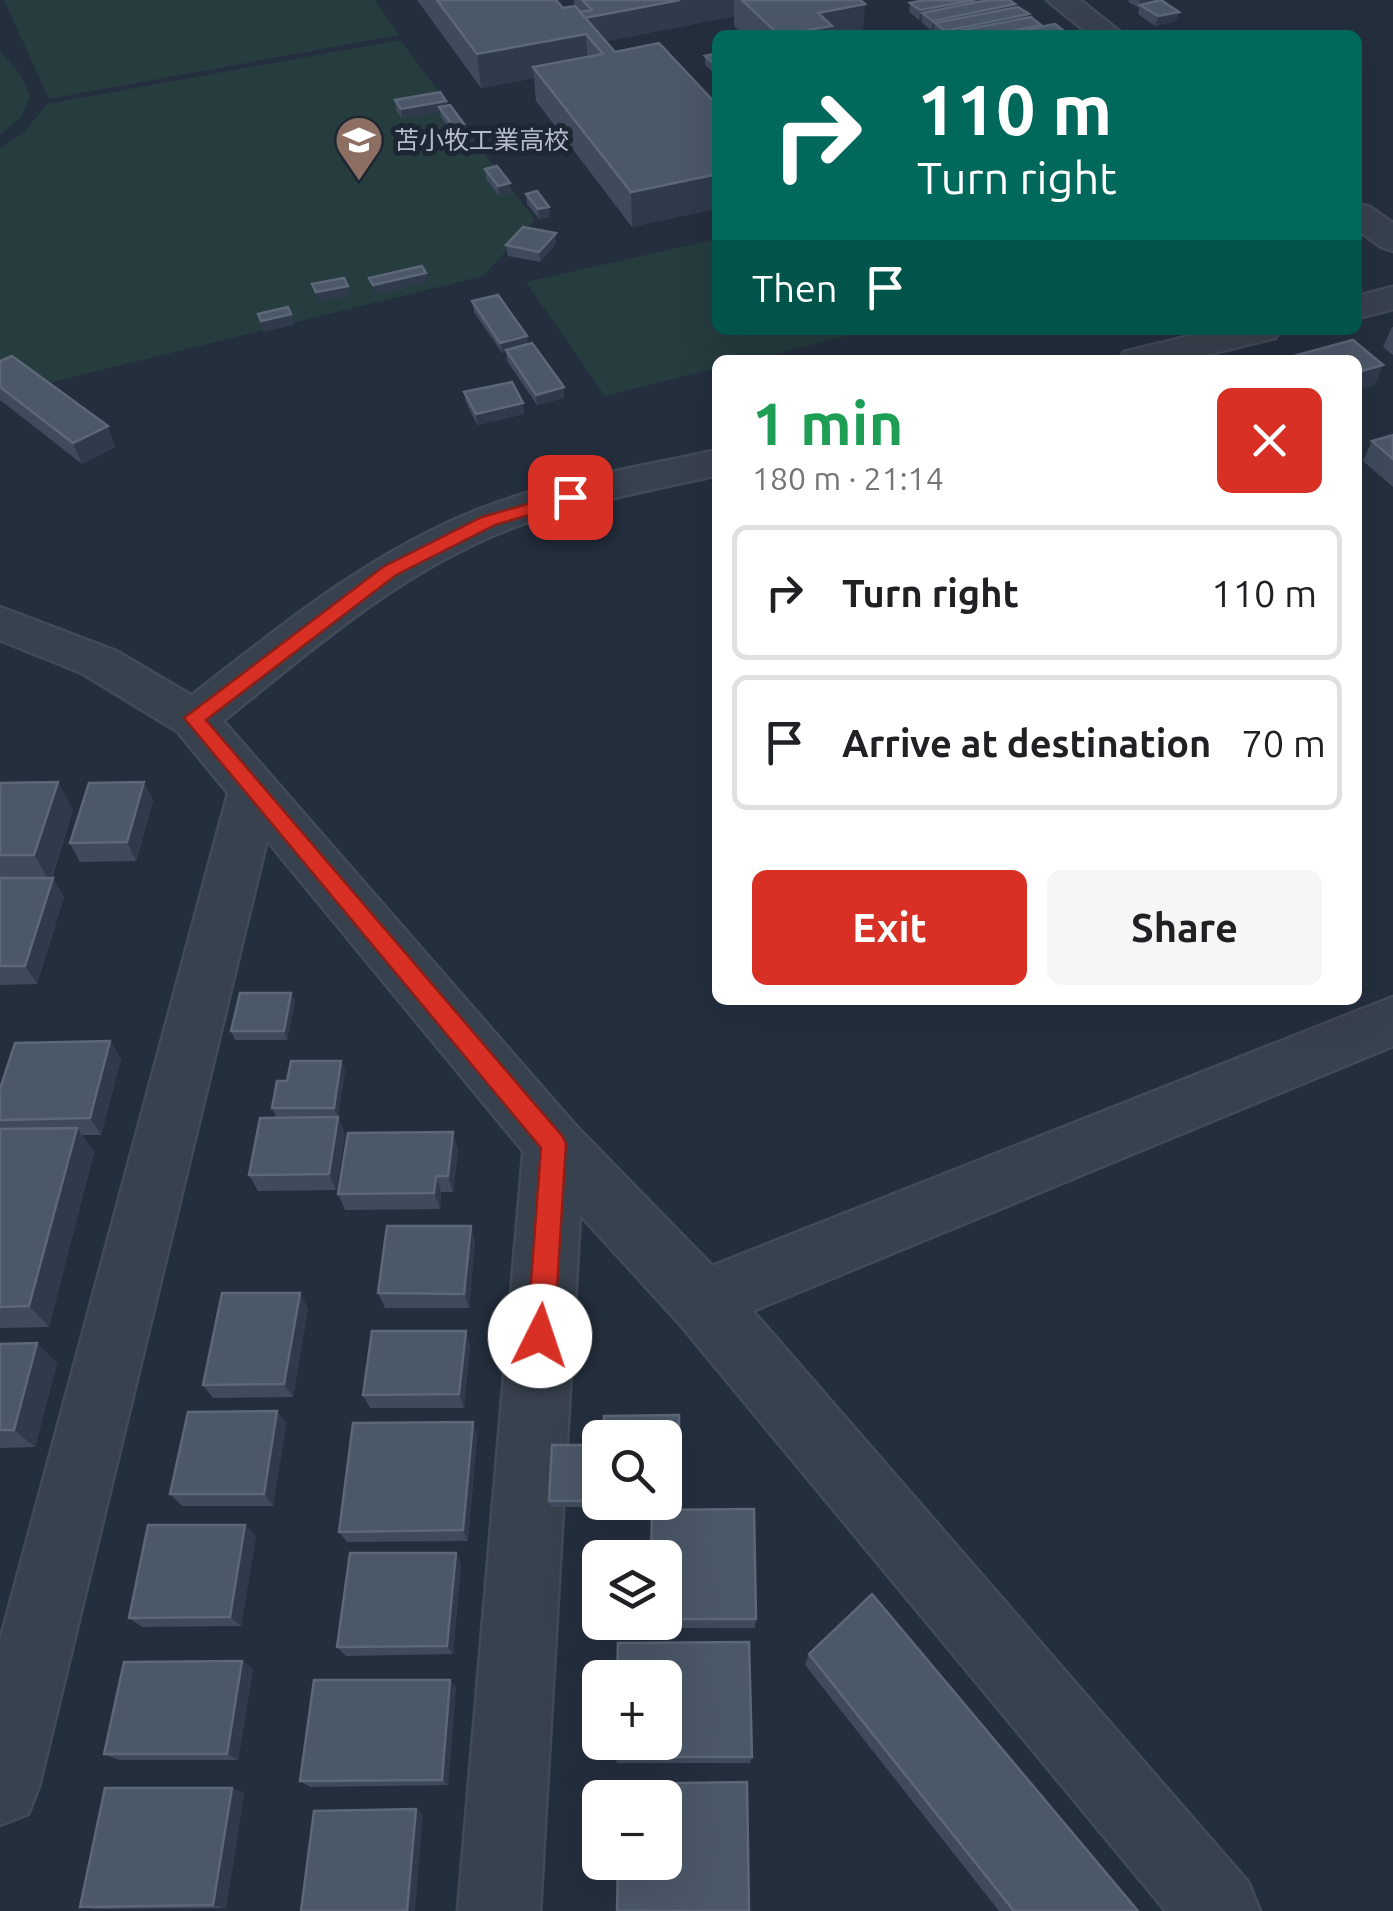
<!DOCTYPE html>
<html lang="en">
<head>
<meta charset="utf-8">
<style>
  :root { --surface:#fff; --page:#f6f6f6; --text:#202124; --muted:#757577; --line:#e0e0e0; --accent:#d93025 }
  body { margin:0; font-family:Ubuntu,"Noto Sans JP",sans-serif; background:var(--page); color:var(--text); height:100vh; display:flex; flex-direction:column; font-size:38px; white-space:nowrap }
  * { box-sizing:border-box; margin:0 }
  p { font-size:32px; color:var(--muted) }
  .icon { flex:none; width:55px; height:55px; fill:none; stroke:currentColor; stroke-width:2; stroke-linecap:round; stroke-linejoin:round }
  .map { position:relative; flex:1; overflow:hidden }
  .sheet { position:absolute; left:712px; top:355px; width:650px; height:650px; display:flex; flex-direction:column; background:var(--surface); border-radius:15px; box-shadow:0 10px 40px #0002 }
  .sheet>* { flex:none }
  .top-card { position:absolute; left:712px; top:30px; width:650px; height:305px; border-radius:15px; box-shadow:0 10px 40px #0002; background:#00695c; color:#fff; overflow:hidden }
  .controls { position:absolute; left:582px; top:1420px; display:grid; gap:20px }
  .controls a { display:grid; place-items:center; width:100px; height:100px; border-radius:15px; background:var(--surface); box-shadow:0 10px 40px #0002; font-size:50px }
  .pin { position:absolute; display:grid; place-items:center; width:85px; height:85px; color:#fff; margin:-42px; border-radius:20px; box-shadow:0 5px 15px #0006 }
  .me { position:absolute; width:110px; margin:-55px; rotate:4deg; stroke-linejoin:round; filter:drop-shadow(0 0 8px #0008) }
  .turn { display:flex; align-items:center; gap:35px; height:210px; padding:0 40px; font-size:45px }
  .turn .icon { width:130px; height:130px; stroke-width:2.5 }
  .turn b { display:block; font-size:70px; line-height:85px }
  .then { display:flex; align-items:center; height:95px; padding:0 40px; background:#0003; gap:20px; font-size:38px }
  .round { display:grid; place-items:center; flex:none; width:105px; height:105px; border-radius:15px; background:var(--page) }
  .head { display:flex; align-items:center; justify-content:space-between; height:170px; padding:0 40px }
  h1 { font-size:60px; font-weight:700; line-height:75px; color:#1e9e55 }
  .action { display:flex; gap:20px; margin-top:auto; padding:20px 40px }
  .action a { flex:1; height:115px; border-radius:15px; background:var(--accent); color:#fff; font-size:40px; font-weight:700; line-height:115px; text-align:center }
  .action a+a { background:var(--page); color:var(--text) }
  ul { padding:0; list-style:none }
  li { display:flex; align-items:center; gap:30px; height:135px; margin:0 20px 15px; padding:0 20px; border:5px solid var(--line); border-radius:15px }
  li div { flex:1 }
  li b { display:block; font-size:38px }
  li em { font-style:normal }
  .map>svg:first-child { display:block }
  .green { fill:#263c3f }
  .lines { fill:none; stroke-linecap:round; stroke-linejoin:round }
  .minor-casing { stroke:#414a57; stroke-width:5 }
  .tertiary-casing { stroke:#414a57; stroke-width:5 }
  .minor { fill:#38414e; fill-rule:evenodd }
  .tertiary { fill:#38414e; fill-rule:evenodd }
  .wall { fill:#3f4b5c }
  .shaded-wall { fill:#2f3b4b }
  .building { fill:#4b5868; stroke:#5c6777; stroke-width:2.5 }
  .route { fill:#d93025; stroke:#8d1f18; stroke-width:2.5 }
  .labels { text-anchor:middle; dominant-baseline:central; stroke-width:10; stroke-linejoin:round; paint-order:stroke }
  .far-poi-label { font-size:25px; fill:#b4bcc9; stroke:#1d2633; text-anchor:start }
</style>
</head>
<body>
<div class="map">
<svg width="1393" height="1911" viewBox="0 0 1393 1911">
  <rect width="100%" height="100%" fill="#242f3e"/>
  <!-- green -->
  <g class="green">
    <polygon points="4,0 375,0 399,35 49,99"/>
    <polygon points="400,40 535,220 483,276 0,395 0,149 26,130 47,104"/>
    <polygon points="0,52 21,75 30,96 22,116 0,135"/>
    <polygon points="717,239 718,330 872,330 751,360 718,360 717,368 605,396 526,282"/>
  </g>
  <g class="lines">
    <!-- minor casing -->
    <g class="minor-casing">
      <g id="minor">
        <polygon points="1047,0 1080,0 1124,35 1090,35"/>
        <polygon points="1358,204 1370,207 1393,223 1393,251 1381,247 1358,230"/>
        <polygon points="1393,287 1393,309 1358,318 1358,296"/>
        <polygon points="1215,330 1281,330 1275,338 1185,360 1119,360 1124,352"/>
        <path d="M718 450V475C648 491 576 503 509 529 396 573 304 656 211 731L194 736 177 731 170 719 177 707C271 634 363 556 475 511 552 480 636 468 718 450Z"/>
        <polygon points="254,771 272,777 279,790 39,1786 28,1814 0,1825 0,1641 229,790 236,777"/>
        <polygon points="1393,997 1393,1046 702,1332 679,1323 670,1301 679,1279"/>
        <polygon points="554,1117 575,1125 584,1144 540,1911 458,1911 524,1144 533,1125"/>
      </g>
    </g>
    <!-- tertiary casing -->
    <g class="tertiary-casing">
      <polygon id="tertiary" points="0,607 116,651 211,707 575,1125 725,1279 1248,1882 1260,1911 1166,1911 679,1323 533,1163 177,731 82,673 0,640"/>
    </g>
    <!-- minor -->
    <use href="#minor" class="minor"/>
    <!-- tertiary -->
    <use href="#tertiary" class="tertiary"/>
  </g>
  <!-- wall -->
  <g class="wall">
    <polygon points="417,0 556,0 563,8 574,6 574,0 860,0 863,35 743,35 734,26 734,16 606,41 615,52 659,43 632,227 536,101 534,78 481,88"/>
    <polygon points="1129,0 1151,0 1150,2 1176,21 1155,26 1138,14 1139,8 1128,2"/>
    <polygon points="910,3 1015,7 1041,25 1041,27 1069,35 937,35 934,32 934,30 931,30 921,22 922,19 919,20 909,12"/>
    <polygon points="718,53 718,77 705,65 705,56"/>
    <polygon points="395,100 446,101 446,106 464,124 465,134 454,136 441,117 440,112 402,119 396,110"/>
    <polygon points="485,169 511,194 499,196 486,179"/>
    <polygon points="526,194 550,217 539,219 527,204"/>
    <polygon points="556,244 540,262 508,256 506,245"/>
    <polygon points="472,301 527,345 564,387 564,398 537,405 507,361 506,352 502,353 474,312"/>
    <polygon points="1392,327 1393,327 1393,355 1383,347"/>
    <polygon points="0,361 115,447 82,464 0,400"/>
    <polygon points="464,392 523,403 524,414 477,425 466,402"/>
    <polygon points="1393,435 1393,487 1363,461 1372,441"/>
    <polygon points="144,782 153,801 136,861 80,862 70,843"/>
    <polygon points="0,783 73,810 52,878 64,897 37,984 0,985"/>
    <polygon points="291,993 295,1002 287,1040 235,1040 231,1031"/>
    <polygon points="110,1041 121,1059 101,1135 82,1135 94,1152 49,1327 0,1328 0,1089"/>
    <polygon points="341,1061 345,1070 338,1117 276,1117 272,1108 287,1081"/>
    <polygon points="338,1117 345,1134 336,1190 258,1191 249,1175"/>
    <polygon points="458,1149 453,1192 441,1192 440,1209 345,1210 338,1194"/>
    <polygon points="475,1241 469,1308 385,1308 378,1293"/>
    <polygon points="308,1308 293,1397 213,1398 203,1385"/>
    <polygon points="0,1344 57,1363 35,1447 0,1448"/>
    <polygon points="470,1345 464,1408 370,1408 363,1395"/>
    <polygon points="277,1411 286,1423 273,1506 182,1506 170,1494"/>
    <polygon points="679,1415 679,1498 665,1498 665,1438"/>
    <polygon points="473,1422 477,1435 468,1541 347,1542 339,1532"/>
    <polygon points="595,1445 594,1507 551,1507 549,1501"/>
    <polygon points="256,1536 241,1626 142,1627 129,1618"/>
    <polygon points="456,1553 461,1564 453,1654 346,1656 337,1647"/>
    <polygon points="665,1558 756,1619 755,1628 651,1628 651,1622 665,1622"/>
    <polygon points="809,1654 1138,1911 999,1911 805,1665"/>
    <polygon points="242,1661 253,1669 238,1760 119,1760 104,1754"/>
    <polygon points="456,1687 448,1785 310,1787 300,1781"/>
    <polygon points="615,1757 752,1757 750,1763 617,1763"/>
    <polygon points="232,1788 244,1793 226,1908 96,1909 80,1907"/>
  </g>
  <!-- shaded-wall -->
  <g class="shaded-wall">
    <polygon points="680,0 734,0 734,16 594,44 586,34 588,68 533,67 534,78 481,88 477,54 581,19"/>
    <polygon points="975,0 1002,0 922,13 922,19 919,20 920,10"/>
    <polygon points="1140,0 1151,0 1149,6 1140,5 1138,9"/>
    <polygon points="865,4 863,35 784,35 818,13"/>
    <polygon points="1015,4 1014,14 935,23 934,30 931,30 933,21"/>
    <polygon points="1179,12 1176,21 1155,26 1158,16"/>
    <polygon points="1029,14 1027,24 947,33 947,35 944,35 945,31"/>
    <polygon points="446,101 447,111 439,107 440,112 402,119 401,109"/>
    <polygon points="464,124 465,134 454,136 453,126"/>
    <polygon points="718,174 718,209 632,227 631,192"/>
    <polygon points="510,183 511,194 499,196 498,186"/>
    <polygon points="549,207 550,217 539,219 538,209"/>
    <polygon points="556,233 556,244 540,262 539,252"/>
    <polygon points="426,273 428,283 375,295 373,285"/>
    <polygon points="348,286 350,296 318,302 316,292"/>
    <polygon points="291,314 294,325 263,332 261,321"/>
    <polygon points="527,336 528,347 502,353 500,343"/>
    <polygon points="1383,365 1375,385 1358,390 1358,372"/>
    <polygon points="564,387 564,398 537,405 536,395"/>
    <polygon points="523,403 524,414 477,425 476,414"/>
    <polygon points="108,426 115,447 82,464 73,443"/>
    <polygon points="58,782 73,810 50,882 34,855"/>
    <polygon points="144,782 153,801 136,861 127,842"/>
    <polygon points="53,878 64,897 37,984 25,966"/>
    <polygon points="291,993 295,1002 287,1040 284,1031"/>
    <polygon points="110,1041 121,1059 101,1135 90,1118"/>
    <polygon points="341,1061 345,1070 338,1117 334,1108"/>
    <polygon points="338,1117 345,1134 336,1190 329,1174"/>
    <polygon points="77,1128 94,1152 49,1327 29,1306"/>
    <polygon points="453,1132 458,1149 453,1192 448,1176"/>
    <polygon points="436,1176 441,1192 440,1209 434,1193"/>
    <polygon points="471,1226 475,1241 469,1308 464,1294"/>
    <polygon points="300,1293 308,1308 293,1397 284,1384"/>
    <polygon points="466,1331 470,1345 464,1408 459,1394"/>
    <polygon points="37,1343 57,1363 35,1447 14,1430"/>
    <polygon points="277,1411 286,1423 273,1506 264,1494"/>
    <polygon points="473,1422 477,1435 468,1541 463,1530"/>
    <polygon points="595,1445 596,1451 594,1507 593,1501"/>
    <polygon points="245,1525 256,1536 241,1626 230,1617"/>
    <polygon points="456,1553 461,1564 453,1654 447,1646"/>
    <polygon points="242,1661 253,1669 238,1760 227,1754"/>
    <polygon points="450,1680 456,1687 448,1785 442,1780"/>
    <polygon points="232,1788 244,1793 226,1908 213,1905"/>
    <polygon points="416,1809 423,1814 415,1911 407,1911"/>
  </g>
  <!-- building -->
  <g class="building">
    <polygon points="437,0 556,0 563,8 575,6 615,52 659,43 718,106 718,174 631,192 533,67 603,54 586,34 477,54"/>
    <polygon points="582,0 680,0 585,18 580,12 592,10"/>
    <polygon points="742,0 860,0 865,4 818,13 832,26 779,35"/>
    <polygon points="925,0 975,0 920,10 910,3"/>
    <polygon points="988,0 1009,0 1015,4 933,21 922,13"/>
    <polygon points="1161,0 1179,12 1158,16 1140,5"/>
    <polygon points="1018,7 1029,14 945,31 935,23"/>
    <polygon points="1031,17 1041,25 990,35 949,35 947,33"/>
    <polygon points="1055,24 1069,35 1000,35"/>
    <polygon points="718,53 718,67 705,56"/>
    <polygon points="440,92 446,101 401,109 395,100"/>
    <polygon points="450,105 464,124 453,126 439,107"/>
    <polygon points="497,166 510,183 498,186 485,169"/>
    <polygon points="537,191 549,207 538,209 526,194"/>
    <polygon points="523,227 556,233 539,252 506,245"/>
    <polygon points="422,266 426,273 373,285 369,278"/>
    <polygon points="344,278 348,286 316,292 312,284"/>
    <polygon points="498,295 527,336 500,343 472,301"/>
    <polygon points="288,307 291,314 261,321 258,314"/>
    <polygon points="1353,340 1383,365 1358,372 1358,360 1303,360 1297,355"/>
    <polygon points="532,343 564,387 536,395 506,350"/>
    <polygon points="12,356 108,426 73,443 0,387 0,361"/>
    <polygon points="512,382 523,403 476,414 464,392"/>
    <polygon points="1393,435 1393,459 1372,441"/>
    <polygon points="58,782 34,855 0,855 0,783"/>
    <polygon points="144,782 127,842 70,843 89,783"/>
    <polygon points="0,878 53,878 25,966 0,966"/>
    <polygon points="240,993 291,993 284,1031 231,1031"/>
    <polygon points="110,1041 90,1118 0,1120 0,1089 15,1043"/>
    <polygon points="291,1061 341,1061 334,1108 272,1108 277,1081 287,1081"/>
    <polygon points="338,1117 329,1174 249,1175 260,1118"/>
    <polygon points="77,1128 29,1306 0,1307 0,1129"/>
    <polygon points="453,1132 448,1176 436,1176 434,1193 338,1194 348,1133"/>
    <polygon points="387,1226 471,1226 464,1294 378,1293"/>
    <polygon points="222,1293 300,1293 284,1384 203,1385"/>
    <polygon points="372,1331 466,1331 459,1394 363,1395"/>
    <polygon points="37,1343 14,1430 0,1430 0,1344"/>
    <polygon points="277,1411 264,1494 170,1494 188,1412"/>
    <polygon points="679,1415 679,1487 665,1487 665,1438 603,1438 604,1416"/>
    <polygon points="473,1422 463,1530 339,1532 353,1423"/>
    <polygon points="552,1445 595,1445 593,1501 549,1501"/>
    <polygon points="754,1509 756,1619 665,1619 665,1558 651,1558 652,1510"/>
    <polygon points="148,1525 245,1525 230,1617 129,1618"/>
    <polygon points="350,1553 456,1553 447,1646 337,1647"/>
    <polygon points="872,1594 1138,1911 1014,1911 809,1654"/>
    <polygon points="749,1642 752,1757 615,1757 615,1742 665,1742 665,1678 617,1678 618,1643"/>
    <polygon points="242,1661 227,1754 104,1754 124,1662"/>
    <polygon points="314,1680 450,1680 442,1780 300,1781"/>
    <polygon points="747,1782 749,1911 617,1911 618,1862 665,1862 665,1798 619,1798 619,1784"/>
    <polygon points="105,1788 232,1788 213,1905 80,1907"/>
    <polygon points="416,1809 407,1911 301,1911 314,1811"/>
  </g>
  <!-- route -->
  <polygon class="route" points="570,492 576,493 576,501 495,525 396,575 206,720 563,1137 566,1144 554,1336 550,1345 540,1349 531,1345 527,1336 541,1148 184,718 383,567 482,517"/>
  <!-- icons -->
  <defs>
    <g id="school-pin" transform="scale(2.5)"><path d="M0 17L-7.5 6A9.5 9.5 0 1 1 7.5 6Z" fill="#8d6e63" stroke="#1d2633"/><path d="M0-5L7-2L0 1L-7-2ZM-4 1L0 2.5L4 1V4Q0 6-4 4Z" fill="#fff"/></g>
  </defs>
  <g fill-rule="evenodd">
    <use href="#school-pin" x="359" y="140"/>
  </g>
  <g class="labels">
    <!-- far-poi labels -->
    <g class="far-poi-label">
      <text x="394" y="140">苫小牧工業高校</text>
    </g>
  </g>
</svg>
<div class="controls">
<a><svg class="icon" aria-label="search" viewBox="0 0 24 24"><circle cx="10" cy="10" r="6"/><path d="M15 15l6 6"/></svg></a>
<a><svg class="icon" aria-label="layers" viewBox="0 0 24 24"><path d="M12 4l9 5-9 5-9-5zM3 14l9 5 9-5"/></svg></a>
<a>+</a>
<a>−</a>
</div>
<div class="pin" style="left:570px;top:497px;background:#d93025"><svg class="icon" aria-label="arrive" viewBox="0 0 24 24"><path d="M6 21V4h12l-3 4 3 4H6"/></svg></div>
<svg class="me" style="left:540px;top:1336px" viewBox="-20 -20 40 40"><circle r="19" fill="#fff"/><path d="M0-13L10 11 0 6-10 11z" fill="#d93025"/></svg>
<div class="top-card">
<div class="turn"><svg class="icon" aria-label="right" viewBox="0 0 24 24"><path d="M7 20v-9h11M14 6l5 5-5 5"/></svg><div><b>110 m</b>Turn right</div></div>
<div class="then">Then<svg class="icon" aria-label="arrive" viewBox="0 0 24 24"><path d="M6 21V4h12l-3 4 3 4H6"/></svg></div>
</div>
<section class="sheet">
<div class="head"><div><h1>1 min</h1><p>180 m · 21:14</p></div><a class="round" style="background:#d93025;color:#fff"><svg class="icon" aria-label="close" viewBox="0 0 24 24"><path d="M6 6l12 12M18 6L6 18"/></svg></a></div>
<ul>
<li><svg class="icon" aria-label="right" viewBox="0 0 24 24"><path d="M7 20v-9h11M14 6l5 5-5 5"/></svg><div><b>Turn right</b></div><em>110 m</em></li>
<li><svg class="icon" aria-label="arrive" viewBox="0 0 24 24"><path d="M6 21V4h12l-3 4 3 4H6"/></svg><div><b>Arrive at destination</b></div><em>70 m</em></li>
</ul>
<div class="action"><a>Exit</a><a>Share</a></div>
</section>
</div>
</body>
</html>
